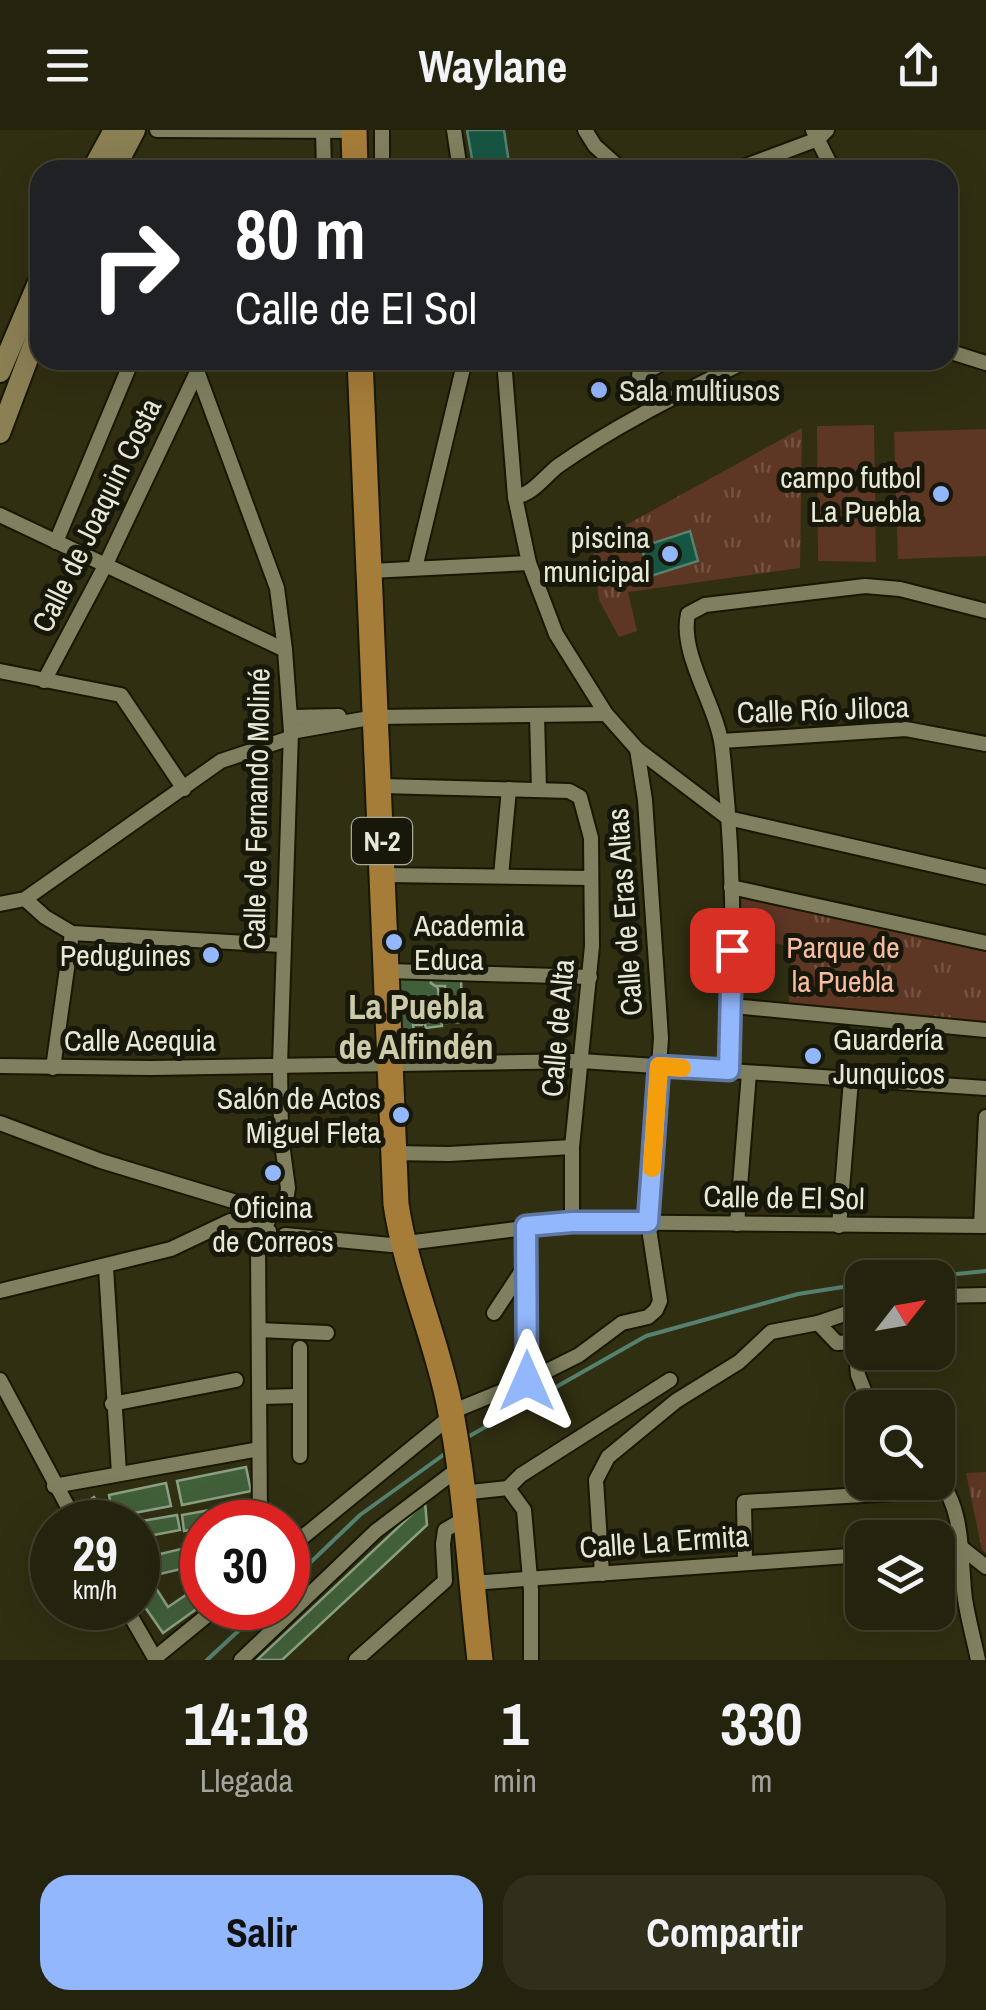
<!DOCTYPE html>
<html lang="es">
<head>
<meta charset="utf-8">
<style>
  :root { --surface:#24230e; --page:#302f1c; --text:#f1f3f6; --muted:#a3a49e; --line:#41402e; --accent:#93b7fd }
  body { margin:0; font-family:"Archivo Narrow",sans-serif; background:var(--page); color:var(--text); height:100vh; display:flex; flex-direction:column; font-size:38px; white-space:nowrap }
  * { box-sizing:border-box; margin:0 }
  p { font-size:32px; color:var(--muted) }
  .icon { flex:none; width:55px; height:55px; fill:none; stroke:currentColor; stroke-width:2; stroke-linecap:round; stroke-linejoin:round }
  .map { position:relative; height:1530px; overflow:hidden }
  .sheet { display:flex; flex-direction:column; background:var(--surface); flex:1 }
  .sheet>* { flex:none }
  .banner { position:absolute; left:30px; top:30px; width:928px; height:210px; border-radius:30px; box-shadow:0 10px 40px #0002,0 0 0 2px var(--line); background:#202124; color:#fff; overflow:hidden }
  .needle { width:65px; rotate:59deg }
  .controls { position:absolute; left:845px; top:1130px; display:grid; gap:20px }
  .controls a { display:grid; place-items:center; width:110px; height:110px; border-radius:20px; background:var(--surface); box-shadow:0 10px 40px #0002,0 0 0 2px var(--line); font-size:50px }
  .speed { position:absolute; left:30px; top:1370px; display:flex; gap:20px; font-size:50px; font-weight:700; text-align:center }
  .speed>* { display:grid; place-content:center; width:130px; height:130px; border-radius:50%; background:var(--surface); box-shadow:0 10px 40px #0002,0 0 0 2px var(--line); line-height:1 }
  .speed small { font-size:25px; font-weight:400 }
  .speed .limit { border:15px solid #d22; background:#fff; color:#111 }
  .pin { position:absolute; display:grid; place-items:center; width:85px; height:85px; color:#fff; margin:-42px; border-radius:20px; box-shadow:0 5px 15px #0006 }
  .me { position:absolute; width:110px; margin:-55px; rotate:0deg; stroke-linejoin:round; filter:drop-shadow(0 0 8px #0008) }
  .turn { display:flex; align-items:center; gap:35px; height:210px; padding:0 40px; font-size:45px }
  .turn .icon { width:130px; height:130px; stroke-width:2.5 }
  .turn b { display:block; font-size:70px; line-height:85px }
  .eta { display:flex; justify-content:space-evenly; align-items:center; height:170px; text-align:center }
  .eta b { font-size:60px; font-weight:800; line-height:70px }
  .cta { display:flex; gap:20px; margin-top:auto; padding:20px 40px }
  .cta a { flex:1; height:115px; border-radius:30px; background:var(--accent); color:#111; font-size:40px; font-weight:800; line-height:115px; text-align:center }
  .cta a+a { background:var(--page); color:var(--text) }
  header { display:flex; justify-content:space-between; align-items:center; height:130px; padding:0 40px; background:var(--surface); font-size:45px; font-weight:800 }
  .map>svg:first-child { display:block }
  .park { fill:url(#park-tufts) }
  .pitch { fill:#5d3624 }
  .water { fill:#175543; stroke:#56816f; stroke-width:2.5 }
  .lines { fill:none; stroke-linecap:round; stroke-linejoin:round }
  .stream { stroke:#56816f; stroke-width:4 }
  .building { fill:#415f39; stroke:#8aa084; stroke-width:2.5 }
  .street-casing { stroke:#181700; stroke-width:18 }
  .secondary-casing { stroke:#181700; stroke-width:24 }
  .highway-casing { stroke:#181700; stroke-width:29 }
  .street { stroke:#808060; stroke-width:14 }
  .secondary { stroke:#8b7f54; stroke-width:20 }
  .highway { stroke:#a67c39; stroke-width:25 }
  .route-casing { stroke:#6077a4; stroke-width:25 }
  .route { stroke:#93b7fd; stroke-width:18 }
  .slow { stroke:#f59e0b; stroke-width:18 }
  .poi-dot { fill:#93b7fd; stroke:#17170a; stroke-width:4 }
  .labels { text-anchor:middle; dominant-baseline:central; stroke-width:10; stroke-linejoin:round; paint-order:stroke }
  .shield { fill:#17170a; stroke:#a9a99a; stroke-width:2.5 }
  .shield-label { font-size:28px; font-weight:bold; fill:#e8e8d7 }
  .poi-label { font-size:30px; fill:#e8e8d7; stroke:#17170a; text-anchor:end }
  .street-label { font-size:30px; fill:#e8e8d7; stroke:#17170a }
  .park-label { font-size:30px; fill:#f8bca0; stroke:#17170a }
  .quarter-label { font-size:35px; font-weight:bold; fill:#cca; stroke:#17170a }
</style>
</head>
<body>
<header><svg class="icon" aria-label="menu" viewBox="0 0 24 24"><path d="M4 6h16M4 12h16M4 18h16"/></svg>Waylane<svg class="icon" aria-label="share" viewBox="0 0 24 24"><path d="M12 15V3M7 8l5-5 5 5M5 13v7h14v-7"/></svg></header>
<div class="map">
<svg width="986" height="1530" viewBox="0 0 986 1530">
  <defs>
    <pattern id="park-tufts" width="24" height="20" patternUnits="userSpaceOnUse" patternTransform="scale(2.5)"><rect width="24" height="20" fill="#5d3624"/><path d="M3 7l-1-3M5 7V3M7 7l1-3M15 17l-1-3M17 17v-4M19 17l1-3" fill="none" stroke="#745343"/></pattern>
  </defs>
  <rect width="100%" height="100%" fill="#302f12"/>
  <!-- park -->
  <g class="park">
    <polygon points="802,298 800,438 628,462 637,501 619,507 599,470 593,424 608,405"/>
    <polygon points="740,768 986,820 986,894 789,873 792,816 738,809"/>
    <polygon points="986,1342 986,1423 982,1420 966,1343"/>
  </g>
  <!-- pitch -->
  <g class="pitch">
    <polygon points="874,295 876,432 818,431 817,296"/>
    <polygon points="986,299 986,426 898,429 894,302"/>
  </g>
  <!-- water -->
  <g class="water">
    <polygon points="467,0 504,0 510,40 474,40"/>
    <polygon points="690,401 698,431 651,446 641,417"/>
  </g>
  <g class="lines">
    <!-- stream -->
    <g class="stream">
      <polyline points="917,1148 986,1141"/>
      <polyline points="466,1308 646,1206 798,1164 862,1154"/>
      <polyline points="288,1454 360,1385 446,1323"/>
      <polyline points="207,1530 263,1478"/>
    </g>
  </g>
  <!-- building -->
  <g class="building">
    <polygon points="398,845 431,846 431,853 435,853 438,859 442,896 426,898 424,891 422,895 413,895 414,901 399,904 395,863 400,864"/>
    <polygon points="461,845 462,892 446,893 445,856 435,856 431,853 431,846"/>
    <polygon points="246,1337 251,1361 182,1375 177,1351"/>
    <polygon points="166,1353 171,1376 113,1387 109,1365"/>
    <polygon points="94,1367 102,1381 106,1379 114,1392 88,1392 78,1378"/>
    <polygon points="425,1372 427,1395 282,1530 257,1530"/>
    <polygon points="249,1373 252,1389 202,1392 202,1398 184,1401 182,1385"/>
    <polygon points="177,1385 180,1400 138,1408 136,1392"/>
    <polygon points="202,1414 202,1434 160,1444 156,1425"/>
    <polygon points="138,1423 144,1433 141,1435 168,1477 202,1454 202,1475 163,1503 138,1467"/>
  </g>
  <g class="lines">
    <!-- street casing -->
    <g class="street-casing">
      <g id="street">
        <polyline points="157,0 354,1"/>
        <polyline points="382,0 382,40"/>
        <polyline points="454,0 460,40"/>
        <polyline points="585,0 595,16 622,40"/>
        <polyline points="813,0 833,40"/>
        <polyline points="323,1 324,40"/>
        <polyline points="735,40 818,9 827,0"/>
        <polyline points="948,221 986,233"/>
        <polyline points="193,230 277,458 285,520 291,602 280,935 281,1006 288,1058 284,1084"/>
        <polyline points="504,230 515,367 529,433 556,504 606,584 637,619 728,688 986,747"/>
        <polyline points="639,245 669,230"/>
        <path d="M515 367C533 364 544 347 558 336 617 294 684 262 748 230"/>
        <polyline points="0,385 285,520"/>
        <polyline points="56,412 132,230"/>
        <polyline points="415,438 465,230"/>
        <polyline points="370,441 529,433"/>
        <polyline points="0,541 121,565 184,659"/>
        <polyline points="44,551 105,436 197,242"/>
        <polyline points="537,585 539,660"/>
        <polyline points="290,587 339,586"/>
        <polyline points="291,602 375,587 606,584"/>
        <polyline points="722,611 906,599 986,614"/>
        <polyline points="379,651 382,656 569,661 580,667 591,708 592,816 572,1017 572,1092"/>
        <polyline points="384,745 590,748"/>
        <polyline points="501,746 509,659"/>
        <polyline points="731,757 986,813"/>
        <polyline points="25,769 45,787 72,803 282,815"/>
        <polyline points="0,774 25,769 221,631 290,608"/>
        <polyline points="388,841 590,847"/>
        <polyline points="733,876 986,900"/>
        <polyline points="0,936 151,938 581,931 986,958"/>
        <polyline points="53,938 72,803"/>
        <path d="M729 940C735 833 734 724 722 617 717 576 679 524 688 484L705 475 865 456 900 459 986 481"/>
        <polyline points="0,993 101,1031 233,1071 270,1086"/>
        <polyline points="393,1023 449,1024 572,1017"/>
        <polyline points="737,1094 749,943"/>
        <polyline points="526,1096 527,1251"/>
        <polyline points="839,1096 851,950"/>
        <polyline points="981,1096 986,987"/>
        <polyline points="285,1105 391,1115 572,1092 986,1096"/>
        <polyline points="106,1138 119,1343"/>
        <polyline points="0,1161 171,1119 230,1091 268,1091"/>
        <polyline points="938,1166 986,1165"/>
        <polyline points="494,1183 527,1133"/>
        <polyline points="818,1193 837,1213 855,1212 858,1245 871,1278"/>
        <polyline points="259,1200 327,1203"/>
        <polyline points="0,1250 76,1392"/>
        <polyline points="260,1267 300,1266"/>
        <polyline points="112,1274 236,1250"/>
        <polyline points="300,1326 300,1218"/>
        <path d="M938 1349C965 1379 960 1431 965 1469 968 1489 974 1510 978 1530"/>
        <polyline points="54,1356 259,1319"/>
        <polyline points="508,1358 521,1345 670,1250"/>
        <polyline points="461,1363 508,1358 524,1380 531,1460 531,1530"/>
        <polyline points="260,1392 258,1115 260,1106 269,1101"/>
        <polyline points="962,1418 986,1437"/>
        <polyline points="288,1419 461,1278 527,1251 579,1225 622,1193 648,1187 656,1180 660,1171 648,1092 661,908 645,670 637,619"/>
        <polyline points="938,1420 962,1418"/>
        <polyline points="745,1432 744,1372 947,1360"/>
        <polyline points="602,1444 596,1350 608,1327 676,1271 739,1232 771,1202 818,1193 862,1178"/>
        <polyline points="471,1453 862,1425"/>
        <polyline points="126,1478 156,1530"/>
        <polyline points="155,1528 216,1478"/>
        <polyline points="241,1530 376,1401 458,1339"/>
        <polyline points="356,1530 445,1451 443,1414 445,1400 464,1389"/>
      </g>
    </g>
    <!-- secondary casing -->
    <g class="secondary-casing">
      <g id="secondary">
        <polyline points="92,40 114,0"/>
        <polyline points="114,40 135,0"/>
        <polyline points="0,242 40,148"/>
        <polyline points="0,303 40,197"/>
      </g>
    </g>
    <!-- highway casing -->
    <g class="highway-casing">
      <g id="highway">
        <polyline points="354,0 355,40"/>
        <path d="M360 230 396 1074C406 1142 435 1205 449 1273 466 1357 470 1445 480 1530"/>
      </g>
    </g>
    <!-- street -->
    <use href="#street" class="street"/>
    <!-- secondary -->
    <use href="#secondary" class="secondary"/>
    <!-- highway -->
    <use href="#highway" class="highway"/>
  </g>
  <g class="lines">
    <!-- route casing -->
    <g class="route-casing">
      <polyline id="route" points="527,1251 526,1096 572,1092 648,1092 659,936 729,940 732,820"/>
    </g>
    <!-- route -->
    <use href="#route" class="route"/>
    <!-- slow -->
    <polyline class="slow" points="652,1038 659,936 682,938"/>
  </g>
  <!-- markers -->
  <g class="poi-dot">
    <circle cx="599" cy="260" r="10"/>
    <circle cx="941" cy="364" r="10"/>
    <circle cx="670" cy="424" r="10"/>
    <circle cx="394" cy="812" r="10"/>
    <circle cx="211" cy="825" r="10"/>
    <circle cx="813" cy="926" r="10"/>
    <circle cx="401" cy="985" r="10"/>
    <circle cx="273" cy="1043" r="10"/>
  </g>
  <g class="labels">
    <!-- shield labels -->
    <rect class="shield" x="352" y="688" width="60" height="46" rx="8"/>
    <g class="shield-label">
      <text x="382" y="711">N-2</text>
    </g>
    <!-- poi labels -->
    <g class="poi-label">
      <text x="619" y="260" text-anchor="start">Sala multiusos</text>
      <text x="921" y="347">campo futbol<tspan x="921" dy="34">La Puebla</tspan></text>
      <text x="650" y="407">piscina<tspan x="650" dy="34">municipal</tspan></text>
      <text x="414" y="795" text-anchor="start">Academia<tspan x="414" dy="34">Educa</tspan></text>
      <text x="191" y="825">Peduguines</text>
      <text x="833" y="909" text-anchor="start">Guardería<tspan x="833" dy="34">Junquicos</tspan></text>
      <text x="381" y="968">Salón de Actos<tspan x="381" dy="34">Miguel Fleta</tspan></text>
      <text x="273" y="1077" text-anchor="middle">Oficina<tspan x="273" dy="34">de Correos</tspan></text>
    </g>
    <!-- street labels -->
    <g class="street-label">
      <text transform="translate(96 385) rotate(-64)">Calle de Joaquin Costa</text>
      <text transform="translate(823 579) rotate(-2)">Calle Río Jiloca</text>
      <text transform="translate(256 679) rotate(-89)">Calle de Fernando Moliné</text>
      <text transform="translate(624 782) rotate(-94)">Calle de Eras Altas</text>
      <text transform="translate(557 898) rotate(-85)">Calle de Alta</text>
      <text x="140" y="910">Calle Acequia</text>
      <text transform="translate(784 1067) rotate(1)">Calle de El Sol</text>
      <text transform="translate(664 1411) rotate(-4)">Calle La Ermita</text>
    </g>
    <!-- park labels -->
    <g class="park-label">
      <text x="843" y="817">Parque de<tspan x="843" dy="34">la Puebla</tspan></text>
    </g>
    <!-- quarter labels -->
    <g class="quarter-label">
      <text x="416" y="876">La Puebla<tspan x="416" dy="40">de Alfindén</tspan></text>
    </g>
  </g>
</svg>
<div class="controls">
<a><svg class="needle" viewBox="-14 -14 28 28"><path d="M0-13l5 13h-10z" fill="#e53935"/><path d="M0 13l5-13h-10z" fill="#a3a49e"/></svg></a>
<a><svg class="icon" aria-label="search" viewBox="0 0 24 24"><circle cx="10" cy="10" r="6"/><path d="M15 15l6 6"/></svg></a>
<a><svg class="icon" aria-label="layers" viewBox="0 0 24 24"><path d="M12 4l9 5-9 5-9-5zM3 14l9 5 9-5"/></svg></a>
</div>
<div class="speed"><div>29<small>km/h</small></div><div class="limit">30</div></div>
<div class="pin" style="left:732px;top:820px;background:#d93025"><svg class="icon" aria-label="arrive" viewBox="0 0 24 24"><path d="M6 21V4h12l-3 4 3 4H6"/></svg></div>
<svg class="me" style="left:527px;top:1251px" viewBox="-20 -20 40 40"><path d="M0-17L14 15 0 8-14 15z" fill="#93b7fd" stroke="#fff" stroke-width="4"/></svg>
<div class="banner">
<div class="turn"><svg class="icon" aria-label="right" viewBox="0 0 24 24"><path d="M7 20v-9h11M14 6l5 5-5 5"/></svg><div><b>80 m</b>Calle de El Sol</div></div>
</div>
</div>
<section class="sheet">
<div class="eta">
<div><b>14:18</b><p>Llegada</p></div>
<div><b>1</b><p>min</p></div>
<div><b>330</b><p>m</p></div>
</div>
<div class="cta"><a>Salir</a><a>Compartir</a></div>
</section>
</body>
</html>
